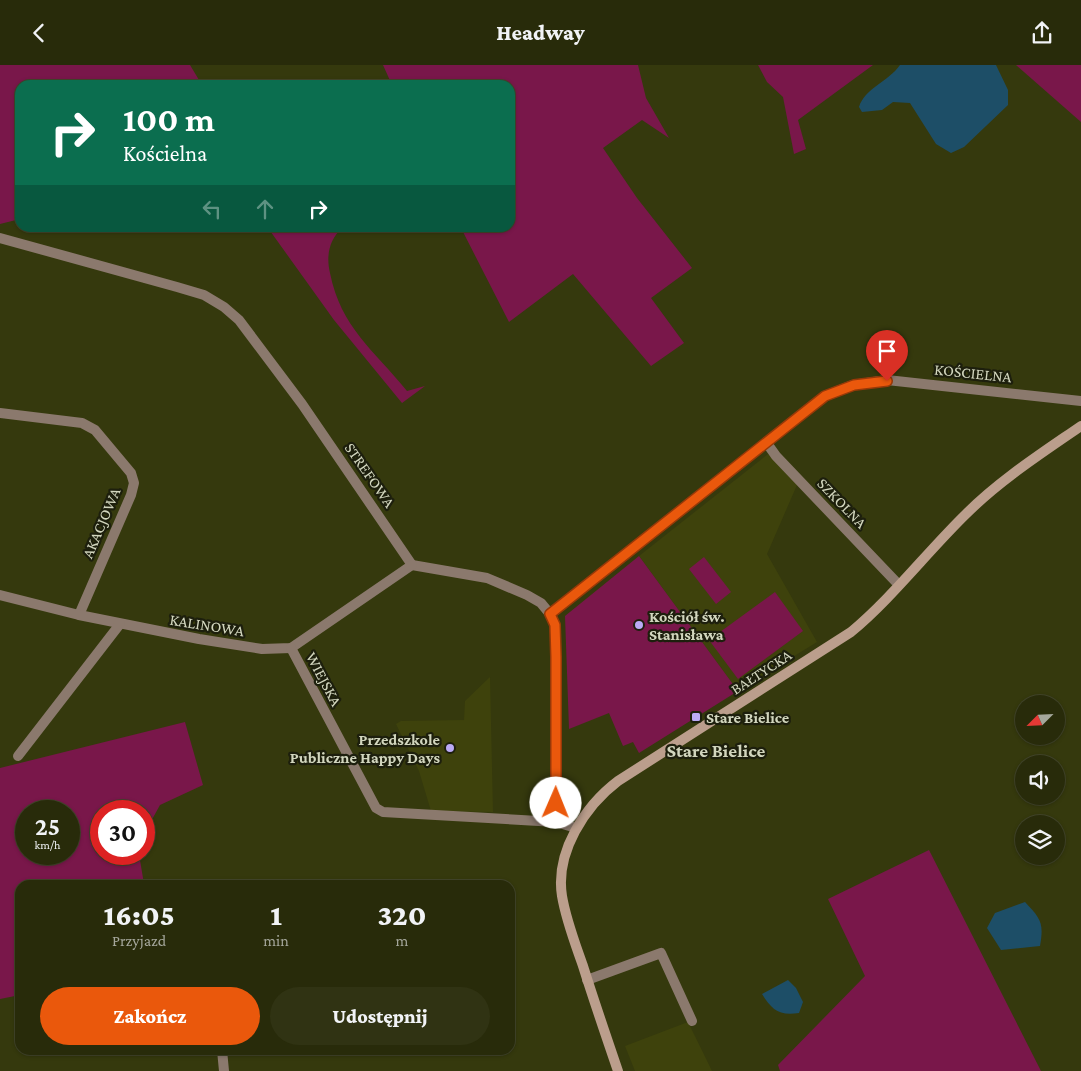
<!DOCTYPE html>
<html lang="pl">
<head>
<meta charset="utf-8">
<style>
  :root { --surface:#282b0a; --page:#303313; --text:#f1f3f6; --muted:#a5a79c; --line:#44472b; --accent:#ea580c }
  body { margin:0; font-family:"Crimson Pro",serif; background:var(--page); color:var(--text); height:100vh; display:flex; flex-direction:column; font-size:19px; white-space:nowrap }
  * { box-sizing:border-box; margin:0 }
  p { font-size:16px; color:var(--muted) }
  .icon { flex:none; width:28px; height:28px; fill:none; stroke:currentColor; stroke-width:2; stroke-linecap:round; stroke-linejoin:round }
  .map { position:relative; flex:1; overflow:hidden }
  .side { position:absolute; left:15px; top:815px; width:500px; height:175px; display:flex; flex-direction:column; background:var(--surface); border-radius:15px; box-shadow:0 1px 4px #0004,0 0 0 1px var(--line) }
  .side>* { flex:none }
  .guide { position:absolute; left:15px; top:15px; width:500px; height:152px; border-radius:15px; box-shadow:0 1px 4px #0004,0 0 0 1px var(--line); background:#0b6e4f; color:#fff; overflow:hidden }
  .needle { width:32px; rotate:246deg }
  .tools { position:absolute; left:1015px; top:630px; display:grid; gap:10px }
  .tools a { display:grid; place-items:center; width:50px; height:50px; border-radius:50%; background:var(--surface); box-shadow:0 1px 4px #0004,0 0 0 1px var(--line); font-size:25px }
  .speed { position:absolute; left:15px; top:735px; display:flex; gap:10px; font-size:25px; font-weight:700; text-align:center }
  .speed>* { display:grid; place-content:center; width:65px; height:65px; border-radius:50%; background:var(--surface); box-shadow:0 1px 4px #0004,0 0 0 1px var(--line); line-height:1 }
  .speed small { font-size:12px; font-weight:400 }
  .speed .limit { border:8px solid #d22; background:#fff; color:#111 }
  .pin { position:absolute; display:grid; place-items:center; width:42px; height:42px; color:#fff; margin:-51px -21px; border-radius:50% 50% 50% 0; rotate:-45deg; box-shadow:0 0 5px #0007 }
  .pin .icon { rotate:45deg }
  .me { position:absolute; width:55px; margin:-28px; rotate:1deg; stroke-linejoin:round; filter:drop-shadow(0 0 4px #0008) }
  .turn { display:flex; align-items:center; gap:18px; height:105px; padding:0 25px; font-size:22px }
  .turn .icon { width:65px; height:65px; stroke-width:2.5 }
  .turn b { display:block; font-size:35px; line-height:42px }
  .lanes { display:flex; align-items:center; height:48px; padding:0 25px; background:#0003; justify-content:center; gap:25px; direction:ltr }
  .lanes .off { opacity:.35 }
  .eta { display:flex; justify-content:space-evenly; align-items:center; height:85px; text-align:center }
  .eta b { font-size:30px; font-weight:800; line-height:35px }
  .cta { display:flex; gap:10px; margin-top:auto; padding:10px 25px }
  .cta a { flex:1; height:58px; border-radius:30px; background:var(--accent); color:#fff; font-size:20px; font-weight:800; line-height:58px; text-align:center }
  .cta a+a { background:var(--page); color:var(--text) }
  header { display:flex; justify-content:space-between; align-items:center; height:65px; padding:0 25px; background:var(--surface); font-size:22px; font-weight:800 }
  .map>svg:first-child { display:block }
  .built { fill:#3e420c }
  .green { fill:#79174a; fill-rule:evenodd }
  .water { fill:#1d4e67 }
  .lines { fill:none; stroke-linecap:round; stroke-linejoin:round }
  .street { stroke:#8b796d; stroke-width:10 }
  .secondary { stroke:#bb9e8c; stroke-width:10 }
  .route-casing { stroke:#983908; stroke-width:12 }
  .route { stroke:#ea580c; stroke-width:9 }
  .poi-dot { fill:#bbaaf6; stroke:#1d1f0d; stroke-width:2 }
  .labels { text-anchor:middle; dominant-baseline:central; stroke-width:4.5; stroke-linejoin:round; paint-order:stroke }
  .street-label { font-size:16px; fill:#d2d6be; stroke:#1d1f0d }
  .poi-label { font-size:16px; font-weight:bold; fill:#d2d6be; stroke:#1d1f0d; text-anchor:start }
  .quarter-label { font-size:19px; font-weight:bold; fill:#d2d6be; stroke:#1d1f0d }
</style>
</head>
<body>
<header><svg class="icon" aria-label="back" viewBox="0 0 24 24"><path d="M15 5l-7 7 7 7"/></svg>Headway<svg class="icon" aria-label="share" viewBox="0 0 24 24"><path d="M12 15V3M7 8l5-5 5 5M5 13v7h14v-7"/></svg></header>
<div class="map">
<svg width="1081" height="1006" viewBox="0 0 1081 1006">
  <rect width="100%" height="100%" fill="#35390d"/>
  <!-- built -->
  <g class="built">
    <polygon points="768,389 797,420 767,489 817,577 738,626 639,491"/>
    <polygon points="490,612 493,747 431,746 419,706 396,659 401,656 464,655 465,636"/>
    <polygon points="688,957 712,1006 635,1006 625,981"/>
  </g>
  <!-- green -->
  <g class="green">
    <polygon points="0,0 190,0 202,20 20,20 20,154 0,159"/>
    <polygon points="383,0 638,0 646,33 669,73 642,55 603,83 637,133 692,203 651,233 684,278 651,301 573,209 509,257 461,163 510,162 510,20 392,20"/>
    <polygon points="758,0 873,0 798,55 806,84 794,89 783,32 767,17"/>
    <polygon points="1016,0 1081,0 1081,57"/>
    <path d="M268 163H342C329 175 326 191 330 208 341 263 374 285 407 326L425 321 402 338 334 255Z"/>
    <polygon points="639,491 738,626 639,688 633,677 623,681 609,648 569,664 565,551"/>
    <polygon points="704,492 731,527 716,539 689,504"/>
    <polygon points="775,527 803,566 738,614 709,575"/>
    <path d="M185 657 203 720 160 740 144 769V746H101V789H139L144 819 20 820V930L0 934V703ZM26 746H69V789H26Z"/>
    <polygon points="929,785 1041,1006 780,1006 778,1000 865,911 828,834"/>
  </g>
  <!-- water -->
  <g class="water">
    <path d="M900 0H996L1008 25V40L964 82 951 88 936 79 910 38 893 37 882 45 862 47 859 42C865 23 888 17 900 0Z"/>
    <path d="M1025 837C1041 854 1044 858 1040 881L1001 885 987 863 995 848Z"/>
    <path d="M788 915 796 923 803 937 799 948C779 951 772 945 762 929Z"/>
  </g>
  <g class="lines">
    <!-- street -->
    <g class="street">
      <polyline points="0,173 177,222 204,230 224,242 239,255 302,339 412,500"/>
      <polyline points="0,348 82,358 95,365 131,408 134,418 131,430 79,550"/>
      <polyline points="766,377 776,391 898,519"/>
      <polyline points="412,500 487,513 527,530 541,538 550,549 555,560 557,626 556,757"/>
      <polyline points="0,530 79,550 199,574 262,584 291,583 412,500"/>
      <polyline points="550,549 825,331 853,320 887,315 1081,336"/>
      <polyline points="291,583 376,743 383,747 556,757 576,763"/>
      <polyline points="18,691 120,559"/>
      <polyline points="587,915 661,888 692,956"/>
      <polyline points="222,985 224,1006"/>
    </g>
    <!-- secondary -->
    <path class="secondary" d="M618 1006C606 971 594 936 583 901 575 878 566 855 562 831 555 787 585 741 618 716L851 567C892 533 927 487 966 449 1000 415 1042 388 1081 361"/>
  </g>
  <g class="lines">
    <!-- route casing -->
    <g class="route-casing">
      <polyline id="route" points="556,738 556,592 555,560 550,549 825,331 854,320 887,316"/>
    </g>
    <!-- route -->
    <use href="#route" class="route"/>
  </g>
  <!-- markers -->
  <g class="poi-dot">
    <circle cx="639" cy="560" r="5"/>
    <rect x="691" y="647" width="10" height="10" rx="2.5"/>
    <circle cx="450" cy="683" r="5"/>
  </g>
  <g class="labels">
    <!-- street labels -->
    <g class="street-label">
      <text transform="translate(973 308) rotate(6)">KOŚCIELNA</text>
      <text transform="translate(370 410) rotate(55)">STREFOWA</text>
      <text transform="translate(842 438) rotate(46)">SZKOLNA</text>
      <text transform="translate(101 458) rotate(-67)">AKACJOWA</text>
      <text transform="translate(207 560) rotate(9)">KALINOWA</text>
      <text transform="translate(761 607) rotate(-33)">BAŁTYCKA</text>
      <text transform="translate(324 614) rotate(62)">WIEJSKA</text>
    </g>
    <!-- poi labels -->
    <g class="poi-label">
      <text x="649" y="551">Kościół św.<tspan x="649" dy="18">Stanisława</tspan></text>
      <text x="706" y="652">Stare Bielice</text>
      <text x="440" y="674" text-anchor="end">Przedszkole<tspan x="440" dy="18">Publiczne Happy Days</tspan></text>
    </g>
    <!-- quarter labels -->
    <g class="quarter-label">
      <text x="716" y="685">Stare Bielice</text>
    </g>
  </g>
</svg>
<div class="tools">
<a><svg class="needle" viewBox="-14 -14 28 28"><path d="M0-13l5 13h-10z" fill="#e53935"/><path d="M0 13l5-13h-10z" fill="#a5a79c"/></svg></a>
<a><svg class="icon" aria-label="sound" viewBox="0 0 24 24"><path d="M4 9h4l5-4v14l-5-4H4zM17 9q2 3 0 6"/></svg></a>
<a><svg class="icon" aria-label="layers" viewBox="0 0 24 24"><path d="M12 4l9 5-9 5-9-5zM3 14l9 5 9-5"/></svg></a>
</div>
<div class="speed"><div>25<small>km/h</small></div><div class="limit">30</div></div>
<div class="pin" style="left:887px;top:316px;background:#d93025"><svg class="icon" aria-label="arrive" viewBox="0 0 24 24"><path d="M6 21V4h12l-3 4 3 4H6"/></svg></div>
<svg class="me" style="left:556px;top:738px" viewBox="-20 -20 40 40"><circle r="19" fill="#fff"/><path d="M0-13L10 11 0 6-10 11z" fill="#ea580c"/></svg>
<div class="guide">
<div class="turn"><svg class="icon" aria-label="right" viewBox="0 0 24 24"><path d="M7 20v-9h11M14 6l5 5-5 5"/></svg><div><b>100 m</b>Kościelna</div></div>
<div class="lanes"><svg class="icon off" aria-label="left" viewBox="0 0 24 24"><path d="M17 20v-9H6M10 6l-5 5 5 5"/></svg><svg class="icon off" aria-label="ahead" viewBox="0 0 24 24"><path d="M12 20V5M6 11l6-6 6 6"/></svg><svg class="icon" aria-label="right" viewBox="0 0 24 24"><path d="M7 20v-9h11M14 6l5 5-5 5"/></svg></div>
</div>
<section class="side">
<div class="eta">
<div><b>16:05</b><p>Przyjazd</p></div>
<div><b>1</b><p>min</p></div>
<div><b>320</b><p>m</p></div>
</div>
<div class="cta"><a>Zakończ</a><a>Udostępnij</a></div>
</section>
</div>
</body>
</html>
